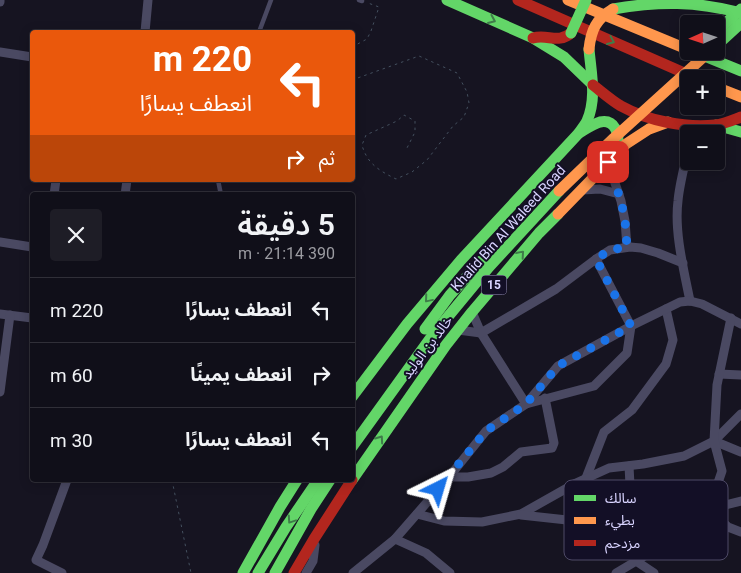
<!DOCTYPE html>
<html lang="ar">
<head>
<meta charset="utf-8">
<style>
  :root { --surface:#100f19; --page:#1e1d26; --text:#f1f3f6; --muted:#9c9ca2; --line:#302f38 }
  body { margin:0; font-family:Roboto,"Noto Sans Arabic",sans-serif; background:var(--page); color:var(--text); direction:rtl; height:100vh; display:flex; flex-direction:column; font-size:19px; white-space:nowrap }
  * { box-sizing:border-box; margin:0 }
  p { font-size:16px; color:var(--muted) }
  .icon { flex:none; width:28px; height:28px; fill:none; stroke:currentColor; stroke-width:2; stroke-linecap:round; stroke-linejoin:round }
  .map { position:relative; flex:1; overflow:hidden; direction:ltr }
  .sheet { position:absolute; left:30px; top:192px; width:325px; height:290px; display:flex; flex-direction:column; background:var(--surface); border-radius:5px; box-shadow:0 2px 12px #0003,0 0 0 1px var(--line); direction:rtl }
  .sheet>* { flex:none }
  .top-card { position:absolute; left:30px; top:30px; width:325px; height:152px; border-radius:5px; box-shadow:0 2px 12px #0003,0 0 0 1px var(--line); direction:rtl; background:#ea580c; color:#fff; overflow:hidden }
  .needle { width:32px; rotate:267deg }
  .buttons { position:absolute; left:680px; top:15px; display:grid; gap:10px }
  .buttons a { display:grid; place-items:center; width:45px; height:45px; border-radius:5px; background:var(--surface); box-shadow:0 2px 12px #0003,0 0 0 1px var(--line); font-size:25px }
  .pin { position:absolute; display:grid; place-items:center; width:42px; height:42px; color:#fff; margin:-21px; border-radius:10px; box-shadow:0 2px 8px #0006 }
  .me { position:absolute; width:55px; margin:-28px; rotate:40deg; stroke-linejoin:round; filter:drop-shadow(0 0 4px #0008) }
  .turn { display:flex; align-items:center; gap:18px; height:105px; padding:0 20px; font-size:22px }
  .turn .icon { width:65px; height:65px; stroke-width:2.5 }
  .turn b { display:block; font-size:35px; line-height:42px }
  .then { display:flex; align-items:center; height:48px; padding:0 20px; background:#0003; gap:10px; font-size:19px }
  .round { display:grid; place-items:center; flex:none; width:52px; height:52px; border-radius:5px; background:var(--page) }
  .summary { display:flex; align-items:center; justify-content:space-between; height:85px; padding:0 20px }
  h1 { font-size:30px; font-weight:600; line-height:38px }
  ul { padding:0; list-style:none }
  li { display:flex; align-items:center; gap:15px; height:65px; padding:0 20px; border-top:1px solid var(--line) }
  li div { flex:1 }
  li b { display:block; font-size:19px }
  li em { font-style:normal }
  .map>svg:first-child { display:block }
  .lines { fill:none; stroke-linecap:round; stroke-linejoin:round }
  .path { stroke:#44505f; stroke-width:1; stroke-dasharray:2.5 4; stroke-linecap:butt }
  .lane { stroke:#4a4962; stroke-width:4.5 }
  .street { stroke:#4a4962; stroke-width:9 }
  .fast { stroke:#63d668; stroke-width:11 }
  .slow { stroke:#ff974d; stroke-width:11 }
  .jam { stroke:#b3261e; stroke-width:11 }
  .fast-bridge { stroke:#63d668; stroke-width:11 }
  .slow-bridge { stroke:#ff974d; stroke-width:11 }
  .oneway { stroke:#3f7c4a }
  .route { stroke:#1a73e8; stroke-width:9; stroke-dasharray:0 16.2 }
  .labels { text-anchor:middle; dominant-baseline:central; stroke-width:4; stroke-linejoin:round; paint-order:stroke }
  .shield { fill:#130f26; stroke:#9e99be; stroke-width:1 }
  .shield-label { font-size:12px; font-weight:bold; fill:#d9d4ff }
  .street-label { font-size:14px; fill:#d9d4ff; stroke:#130f26 }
  .key { fill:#130f26; stroke:#4e4a67; stroke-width:1 }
  .key-label { font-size:14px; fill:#d9d4ff }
</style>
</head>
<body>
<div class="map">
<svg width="741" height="573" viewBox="0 0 741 573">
  <rect width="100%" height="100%" fill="#161421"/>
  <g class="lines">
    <!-- path -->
    <g class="path">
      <polyline points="352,47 367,39 371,31 379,7 368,3"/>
      <path d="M352 80 419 56 457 73 467 92 469 103 464 117 453 126 427 160 412 172 396 179C380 171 367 164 362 145L366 135 397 121 404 115 415 121V132L406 150"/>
      <polyline points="172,480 191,573"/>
    </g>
    <!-- lane -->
    <g class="lane">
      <polyline points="359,0 362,1"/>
      <polyline points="259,32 271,0"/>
      <polyline points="218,180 221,195"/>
    </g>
    <!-- street -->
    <g class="street">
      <polyline points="0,2 0,0"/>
      <polyline points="145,32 148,0"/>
      <polyline points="0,52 32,57"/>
      <polyline points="608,162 621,201 625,221 627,247"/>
      <path d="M685 163C682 176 679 189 678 201 674 231 684 271 690 301"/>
      <polyline points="582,190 600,189 619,194"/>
      <polyline points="54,195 56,180"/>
      <polyline points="125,195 127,180"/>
      <polyline points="0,242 32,247"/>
      <polyline points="472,312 481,333 526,404 594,386 627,353 631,326 596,259"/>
      <polyline points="0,314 32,318"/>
      <polyline points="458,330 481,333 556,289 596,259 610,250 630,247 641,248 658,253 683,263"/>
      <polyline points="719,374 741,375"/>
      <polyline points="0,392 10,315"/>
      <polyline points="714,441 741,452"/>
      <polyline points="449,477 468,477 491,473 503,467 521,452 552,448 554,443 545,398"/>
      <polyline points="586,478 604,432 632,410 666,364 673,340 666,309"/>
      <polyline points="627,504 630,485 629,466"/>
      <polyline points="709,509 728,527 741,532"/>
      <polyline points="709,509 741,501"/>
      <polyline points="417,514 444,521 482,522 521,514 576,483 609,468 643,464 684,456 714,441 741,414"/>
      <polyline points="521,515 567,520 648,554"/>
      <polyline points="395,539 426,553 450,573"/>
      <polyline points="636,561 654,573"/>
      <polyline points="62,573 36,560 43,545 67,480"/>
      <polyline points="306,573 313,561 315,545"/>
      <polyline points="353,573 395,539 449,477 486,431 526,404 558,366 631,326 680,302 690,301 702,304 741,324"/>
      <polyline points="616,573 648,554 709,509 722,471 714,441 717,385 731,318"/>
    </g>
    <!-- fast -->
    <g class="fast">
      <polyline points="447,0 533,38 564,57 593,85"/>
      <path d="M613 9C660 1 695 1 741 13"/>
      <polyline points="716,46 741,23"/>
      <polyline points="692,51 741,71"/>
      <polyline points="716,125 741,132"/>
      <path d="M579 133C586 129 593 124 600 122 615 119 620 134 617 146"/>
      <polyline points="425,329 450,295 481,261"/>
      <path d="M352 397 407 324 461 260 578 134C581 130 585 125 587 121 597 98 591 73 589 49"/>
      <polyline points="352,447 432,336 489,267 559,191"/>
      <polyline points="352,480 446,345 472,312 539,233 558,214"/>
      <polyline points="243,573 280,507 297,480"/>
      <polyline points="258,573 286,527 318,480"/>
      <polyline points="275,573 311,509 330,480"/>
    </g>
    <!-- slow -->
    <g class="slow">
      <polyline points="568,0 689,50"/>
      <polyline points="716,87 741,97"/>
      <polyline points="558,214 626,144 649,129 668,122"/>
    </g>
    <!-- jam -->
    <g class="jam">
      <polyline points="518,0 698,79"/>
      <path d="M533 38C548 34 558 44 571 33"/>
      <path d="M593 85C602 92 611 100 621 106 648 121 685 128 715 125 724 124 733 120 741 117"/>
      <polyline points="294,573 314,539 352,480"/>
    </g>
    <!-- fast-bridge -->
    <g class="fast-bridge">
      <polyline points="716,32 741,9"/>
      <polyline points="571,33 586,0"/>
    </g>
    <!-- slow-bridge -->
    <g class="slow-bridge">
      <path d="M589 49C591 30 596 19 613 9"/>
      <polyline points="559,191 614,138 710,51"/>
    </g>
  </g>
  <!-- one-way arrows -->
  <defs><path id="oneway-chevron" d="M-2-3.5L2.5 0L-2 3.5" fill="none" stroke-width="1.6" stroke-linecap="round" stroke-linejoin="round" transform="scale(1.25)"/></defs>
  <g class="oneway">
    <use href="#oneway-chevron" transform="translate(492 20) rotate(24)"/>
    <use href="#oneway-chevron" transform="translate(611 41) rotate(24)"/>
    <use href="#oneway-chevron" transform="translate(521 254) rotate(-49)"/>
    <use href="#oneway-chevron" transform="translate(428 299) rotate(130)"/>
    <use href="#oneway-chevron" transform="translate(380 439) rotate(-55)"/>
    <use href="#oneway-chevron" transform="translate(291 520) rotate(124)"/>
  </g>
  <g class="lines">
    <!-- route -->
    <polyline class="route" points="438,489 486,431 526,404 558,366 631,326 596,259 610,250 627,247 625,220 621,201 608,162"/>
  </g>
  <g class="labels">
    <!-- shield labels -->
    <rect class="shield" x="481.5" y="275.5" width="25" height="19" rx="4"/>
    <g class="shield-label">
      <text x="494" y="285">15</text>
    </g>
    <!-- street labels -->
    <g class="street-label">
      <text transform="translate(508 228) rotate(-48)">Khalid Bin Al Waleed Road</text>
      <text transform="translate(427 347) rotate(-53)">خالد بن الوليد</text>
    </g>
  </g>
  <!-- legend -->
  <rect x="564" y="480" width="164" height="80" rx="8" class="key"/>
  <rect x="574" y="495" width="22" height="6" fill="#63d668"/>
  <rect x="574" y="517" width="22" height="7" fill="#ff974d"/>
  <rect x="574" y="540" width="22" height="6" fill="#b3261e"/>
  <g class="key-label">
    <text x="605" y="503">سالك</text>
    <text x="605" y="525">بطيء</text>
    <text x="605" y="548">مزدحم</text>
  </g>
</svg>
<div class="buttons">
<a><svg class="needle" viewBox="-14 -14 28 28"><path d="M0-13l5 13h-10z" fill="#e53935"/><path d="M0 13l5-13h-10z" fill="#9c9ca2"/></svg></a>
<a>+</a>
<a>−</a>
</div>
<div class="pin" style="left:608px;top:162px;background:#d93025"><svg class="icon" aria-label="arrive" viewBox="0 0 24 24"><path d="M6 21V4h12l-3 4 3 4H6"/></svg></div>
<svg class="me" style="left:438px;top:489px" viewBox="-20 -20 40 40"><path d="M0-17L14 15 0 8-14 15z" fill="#1a73e8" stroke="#fff" stroke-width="4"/></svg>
<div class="top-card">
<div class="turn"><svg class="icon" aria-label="left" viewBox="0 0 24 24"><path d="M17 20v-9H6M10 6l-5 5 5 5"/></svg><div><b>220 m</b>انعطف يسارًا</div></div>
<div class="then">ثم<svg class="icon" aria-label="right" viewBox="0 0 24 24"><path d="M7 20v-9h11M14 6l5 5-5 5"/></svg></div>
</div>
<section class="sheet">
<div class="summary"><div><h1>5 دقيقة</h1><p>390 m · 21:14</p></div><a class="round"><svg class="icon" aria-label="close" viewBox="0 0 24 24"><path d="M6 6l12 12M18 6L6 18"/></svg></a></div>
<ul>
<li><svg class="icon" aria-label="left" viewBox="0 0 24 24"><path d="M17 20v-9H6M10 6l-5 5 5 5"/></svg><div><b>انعطف يسارًا</b></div><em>220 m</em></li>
<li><svg class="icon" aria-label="right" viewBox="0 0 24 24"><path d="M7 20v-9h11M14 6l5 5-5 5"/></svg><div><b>انعطف يمينًا</b></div><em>60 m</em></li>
<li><svg class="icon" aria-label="left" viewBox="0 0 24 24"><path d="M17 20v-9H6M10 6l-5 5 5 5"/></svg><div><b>انعطف يسارًا</b></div><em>30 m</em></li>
</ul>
</section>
</div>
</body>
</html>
